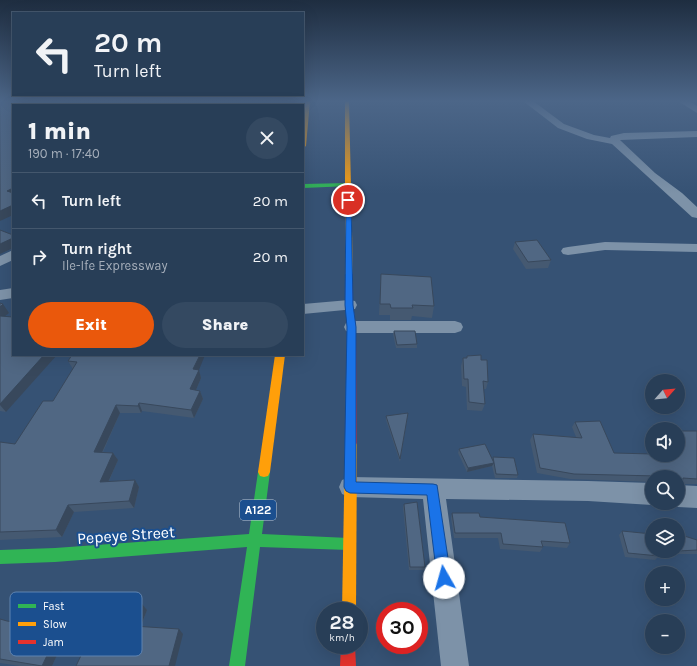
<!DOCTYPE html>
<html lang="en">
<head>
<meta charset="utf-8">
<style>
  :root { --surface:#283e57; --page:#344961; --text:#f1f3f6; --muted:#a5aeba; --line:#44576d; --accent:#ea580c }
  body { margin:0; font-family:Karla,sans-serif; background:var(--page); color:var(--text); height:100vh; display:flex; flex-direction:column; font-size:15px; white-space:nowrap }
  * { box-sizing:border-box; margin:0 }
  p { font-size:13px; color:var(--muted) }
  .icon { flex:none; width:22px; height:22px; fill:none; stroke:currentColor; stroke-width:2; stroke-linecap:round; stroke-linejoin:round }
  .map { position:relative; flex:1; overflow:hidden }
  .drawer { position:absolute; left:12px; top:104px; width:292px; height:252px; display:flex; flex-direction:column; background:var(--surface); border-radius:0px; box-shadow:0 4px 16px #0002,0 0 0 1px var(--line) }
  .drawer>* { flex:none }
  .hud { position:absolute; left:12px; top:12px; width:292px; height:84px; border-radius:0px; box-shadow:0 4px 16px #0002,0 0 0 1px var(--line); background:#283e57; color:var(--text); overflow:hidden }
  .needle { width:26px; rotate:63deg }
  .tools { position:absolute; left:645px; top:374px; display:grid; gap:8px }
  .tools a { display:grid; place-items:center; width:40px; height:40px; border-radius:50%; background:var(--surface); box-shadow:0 4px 16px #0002,0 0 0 1px var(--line); font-size:20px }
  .speed { position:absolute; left:316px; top:602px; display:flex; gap:8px; font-size:20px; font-weight:700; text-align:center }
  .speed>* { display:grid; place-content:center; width:52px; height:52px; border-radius:50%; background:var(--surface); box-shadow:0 4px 16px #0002,0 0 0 1px var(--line); line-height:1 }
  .speed small { font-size:10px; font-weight:400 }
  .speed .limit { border:6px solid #d22; background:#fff; color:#111 }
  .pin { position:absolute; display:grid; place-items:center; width:34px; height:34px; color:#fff; margin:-17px; border:2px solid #fff; border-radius:50%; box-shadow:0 1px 4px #0007 }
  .me { position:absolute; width:44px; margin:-22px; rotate:353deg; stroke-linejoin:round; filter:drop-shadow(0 0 3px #0008) }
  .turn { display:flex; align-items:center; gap:14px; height:84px; padding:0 16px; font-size:18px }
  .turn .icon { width:52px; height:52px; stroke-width:2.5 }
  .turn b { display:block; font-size:28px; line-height:34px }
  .round { display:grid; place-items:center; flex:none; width:42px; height:42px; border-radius:21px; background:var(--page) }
  .head { display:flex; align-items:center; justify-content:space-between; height:68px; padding:0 16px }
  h1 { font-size:24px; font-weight:800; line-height:30px }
  .action { display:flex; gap:8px; margin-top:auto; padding:8px 16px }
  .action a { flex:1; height:46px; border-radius:24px; background:var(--accent); color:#fff; font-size:16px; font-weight:800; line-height:46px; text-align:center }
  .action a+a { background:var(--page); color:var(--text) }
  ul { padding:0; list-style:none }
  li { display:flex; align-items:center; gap:12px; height:56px; padding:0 16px; border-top:1px solid var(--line) }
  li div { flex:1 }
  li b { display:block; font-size:15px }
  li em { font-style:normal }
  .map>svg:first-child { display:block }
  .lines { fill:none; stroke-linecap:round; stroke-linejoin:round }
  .street { fill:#7d92a8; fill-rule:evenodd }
  .fast { fill:#30b455; fill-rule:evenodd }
  .slow { fill:#ff9f0a; fill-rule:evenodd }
  .jam { fill:#e5322d; fill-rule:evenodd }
  .wall { fill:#455971 }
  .shaded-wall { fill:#38485c }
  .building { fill:#506783; stroke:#38485c }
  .route { fill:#1a73e8; stroke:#114b97 }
  .labels { text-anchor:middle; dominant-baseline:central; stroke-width:4; stroke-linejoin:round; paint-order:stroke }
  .shield { fill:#1b4f8f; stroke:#bbcadd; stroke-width:1 }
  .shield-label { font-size:12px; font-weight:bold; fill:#fff }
  .near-street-label { font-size:16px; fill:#fff; stroke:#1b4f8f }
  .key { fill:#1b4f8f; stroke:#5f84b1; stroke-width:1 }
  .key-label { font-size:11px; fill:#fff }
</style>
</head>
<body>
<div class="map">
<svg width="697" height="666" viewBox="0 0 697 666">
  <rect width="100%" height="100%" fill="#365274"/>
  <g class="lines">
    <!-- street -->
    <g class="street">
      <polygon points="523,101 533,101 564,124 594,135 610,138 611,136 624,133 697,131 697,137 620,140 655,173 682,193 697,207 697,218 692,217 612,144 587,139 558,128"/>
      <polygon points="678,101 689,101 697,106 697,113"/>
      <polygon points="605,242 697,244 697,252 605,250 568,255 563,254 561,251 563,248 568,247"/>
      <polygon points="13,250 13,260 0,266 0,256"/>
      <polygon points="13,288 13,298 0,300 0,290"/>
      <polygon points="349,300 355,301 357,305 355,309 303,314 303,304"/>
      <polygon points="352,321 455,321 461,323 463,327 461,331 455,333 352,333 346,331 344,327 346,323"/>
      <polygon points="350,477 588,481 652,483 652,503 656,503 652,505 588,501 446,499 469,666 441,666 423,499 350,497 342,494 339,487 342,480"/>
      <polygon points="678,485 697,486 697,508 678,507 670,504 678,503"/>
    </g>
    <!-- fast -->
    <g class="fast">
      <polygon points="348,183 350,184 350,186 303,188 303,184"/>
      <polygon points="264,467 268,468 270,472 262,534 349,538 354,539 355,544 354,549 349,550 260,547 245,666 229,666 247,547 55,562 0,564 0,550 55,548 249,534 258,472 260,468"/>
    </g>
    <!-- slow -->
    <g class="slow">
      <polygon points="306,101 310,101 306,146 303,148 303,123"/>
      <polygon points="345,101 349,101 353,274 349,276 345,274"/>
      <polygon points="275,355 285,355 270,472 268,476 264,477 260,476 258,472"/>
      <polygon points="351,438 355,440 357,443 356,611 342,611 345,443 347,440"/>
    </g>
    <!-- jam -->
    <g class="jam">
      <polygon points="346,272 349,272 353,274 353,305 356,327 357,443 355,446 351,448 347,446 345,443 348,327 345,305"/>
      <polygon points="341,645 355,645 356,666 340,666"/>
    </g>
  </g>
  <!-- wall -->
  <g class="wall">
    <polygon points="692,101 697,101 697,104"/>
    <polygon points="515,242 551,260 548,268 526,269 513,249"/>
    <polygon points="381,274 434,306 432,318 412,316 411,320 390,320 390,315 379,315"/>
    <polygon points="0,303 9,313 4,316 6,412 0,411"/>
    <polygon points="394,331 417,344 417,348 396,348 393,334"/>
    <polygon points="467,356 481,360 488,382 486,389 483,389 485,404 482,411 467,410 466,387 462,386 461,366 463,358 466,358"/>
    <polygon points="68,361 199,370 201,378 196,390 200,391 203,399 194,418 142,411 141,413 120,413 103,452 113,453 118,460 109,481 135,480 139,487 134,508 74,512 62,537 0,540 0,442 15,444 53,401 73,369"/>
    <polygon points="408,413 400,462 386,420 386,416"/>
    <polygon points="575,422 614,453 678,455 678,431 697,431 697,484 682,484 678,488 678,477 652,477 652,482 570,479 537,473 530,440 533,434 576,437 572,427"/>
    <polygon points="459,449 492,459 493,457 518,475 517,478 495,478 492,466 467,472 458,453"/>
    <polygon points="404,504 425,567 424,570 409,570 403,507"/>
    <polygon points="452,513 480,517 570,543 567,548 543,546 543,547 540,552 500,549 498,538 454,538 451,518"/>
    <polygon points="650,526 652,526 652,551 678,551 678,534 697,540 697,554 658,554 659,556 655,560 625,557 619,535 622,531 649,534 647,529"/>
    <polygon points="82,600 77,611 100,614 142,604 147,610 141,627 183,634 84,648 62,644 52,666 20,666 0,663 0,619 7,621 42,626"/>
  </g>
  <!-- shaded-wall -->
  <g class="shaded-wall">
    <polygon points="67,101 78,101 73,105 65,103"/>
    <polygon points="13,188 13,198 7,191"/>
    <polygon points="13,205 13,215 0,221 0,211"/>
    <polygon points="13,238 13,248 0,254 0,244"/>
    <polygon points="3,304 9,313 0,320 0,307"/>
    <polygon points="44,355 57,355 6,412 0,405 0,404"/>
    <polygon points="200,355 205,355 199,370 201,378 193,397 190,389 193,369"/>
    <polygon points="200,391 203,399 194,418 191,410"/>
    <polygon points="139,403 142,411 141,413 138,406"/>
    <polygon points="116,405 120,413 99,459 94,452"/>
    <polygon points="113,453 118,460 105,489 100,482"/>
    <polygon points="494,463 492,466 467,472 468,468"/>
    <polygon points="135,480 139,487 134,508 129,501"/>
    <polygon points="68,505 74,512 62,537 56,530"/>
    <polygon points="76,595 82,600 75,616 69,610"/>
    <polygon points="142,604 147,610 139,631 133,626"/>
    <polygon points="179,629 183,634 175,666 169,666"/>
    <polygon points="55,639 62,644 52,666 42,666"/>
  </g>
  <!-- building -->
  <g class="building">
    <polygon points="0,101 67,101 65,103 83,105 13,105 13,188 7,191 13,193 13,205 0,211"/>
    <polygon points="0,230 13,235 13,238 0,244"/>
    <polygon points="537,240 551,260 528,262 515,242"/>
    <polygon points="381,274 431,277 434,306 412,305 413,308 391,308 390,304 380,304"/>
    <polygon points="0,303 3,304 0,307"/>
    <polygon points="0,316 13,317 13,355 44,355 0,404"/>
    <polygon points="394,331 415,331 417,344 397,345"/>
    <polygon points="72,355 200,355 193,369 199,370 190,389 200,391 191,410 139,403 138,406 116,405 94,452 113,453 100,482 135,480 129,501 68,505 56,530 0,532 0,442 15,444 43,401 53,401 77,362 68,361"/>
    <polygon points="481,355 481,360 487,360 488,382 483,381 485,404 469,402 468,379 464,379 463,358 467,358 467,356"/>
    <polygon points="408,413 400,459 386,416"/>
    <polygon points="600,421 614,453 652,454 652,455 678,455 678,444 684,444 678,433 678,431 697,431 697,479 683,478 682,484 678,484 678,477 657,477 657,476 574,474 540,468 533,434 582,438 575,422"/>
    <polygon points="485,444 494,463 468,468 459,449"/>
    <polygon points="493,457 514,458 518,475 496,474"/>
    <polygon points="417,502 425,567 410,567 404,504"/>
    <polygon points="452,513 479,513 480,517 565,523 570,543 541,541 543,547 503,544 501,533 455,533"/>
    <polygon points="622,531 652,534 652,551 657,551 659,556 628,553"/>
    <polygon points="678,534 697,540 697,550 678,551"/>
    <polygon points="60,592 76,595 69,610 100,614 108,598 142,604 133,626 179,629 169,666 76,666 86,645 55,639 42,666 0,659 0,619 7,621 42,626"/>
  </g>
  <!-- sky -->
  <linearGradient id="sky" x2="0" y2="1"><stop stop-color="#1e2d40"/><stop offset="0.52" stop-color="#4c6688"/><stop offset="1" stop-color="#4c6688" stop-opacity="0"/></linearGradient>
  <rect width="697" height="194" fill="url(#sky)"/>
  <!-- route -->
  <polygon class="route" points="346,199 351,200 353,305 356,327 356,482 433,484 437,485 451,578 449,582 444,584 439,582 437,578 427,495 350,493 346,491 344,487 347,327 345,305"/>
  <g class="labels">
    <!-- shield labels -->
    <rect class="shield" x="240" y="500" width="36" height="20" rx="3"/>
    <g class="shield-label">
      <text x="258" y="510">A122</text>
    </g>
    <!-- near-street labels -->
    <g class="near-street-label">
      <text transform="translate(126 535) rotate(-4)">Pepeye Street</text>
    </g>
  </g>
  <!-- legend -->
  <rect x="10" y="592" width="132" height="64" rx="6" class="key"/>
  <rect x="18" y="604" width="18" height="4" fill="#30b455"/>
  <rect x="18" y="622" width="18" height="4" fill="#ff9f0a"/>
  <rect x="18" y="640" width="18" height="4" fill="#e5322d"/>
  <g class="key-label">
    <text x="43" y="610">Fast</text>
    <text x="43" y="628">Slow</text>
    <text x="43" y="646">Jam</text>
  </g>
</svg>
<div class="tools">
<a><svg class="needle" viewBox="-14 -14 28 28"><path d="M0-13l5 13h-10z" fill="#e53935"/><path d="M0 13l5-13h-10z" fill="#a5aeba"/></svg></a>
<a><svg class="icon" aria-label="sound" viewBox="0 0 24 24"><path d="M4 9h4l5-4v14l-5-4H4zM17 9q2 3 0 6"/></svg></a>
<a><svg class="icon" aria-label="search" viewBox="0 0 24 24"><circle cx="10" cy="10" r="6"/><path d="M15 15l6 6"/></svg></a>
<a><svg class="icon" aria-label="layers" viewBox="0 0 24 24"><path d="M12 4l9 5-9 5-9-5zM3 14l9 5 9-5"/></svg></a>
<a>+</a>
<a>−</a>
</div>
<div class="speed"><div>28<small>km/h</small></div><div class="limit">30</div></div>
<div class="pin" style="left:348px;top:200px;background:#d93025"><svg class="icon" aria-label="arrive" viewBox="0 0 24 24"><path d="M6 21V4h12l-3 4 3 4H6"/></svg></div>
<svg class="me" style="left:444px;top:578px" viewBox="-20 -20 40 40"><circle r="19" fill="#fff"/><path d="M0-13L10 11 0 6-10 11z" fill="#1a73e8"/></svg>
<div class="hud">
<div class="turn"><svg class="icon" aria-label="left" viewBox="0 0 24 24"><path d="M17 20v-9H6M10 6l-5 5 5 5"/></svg><div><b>20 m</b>Turn left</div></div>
</div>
<section class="drawer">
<div class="head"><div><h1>1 min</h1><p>190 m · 17:40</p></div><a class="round"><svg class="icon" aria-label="close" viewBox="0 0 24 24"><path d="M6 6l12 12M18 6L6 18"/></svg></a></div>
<ul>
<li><svg class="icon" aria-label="left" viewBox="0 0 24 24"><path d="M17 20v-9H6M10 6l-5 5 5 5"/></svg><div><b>Turn left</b></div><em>20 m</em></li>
<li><svg class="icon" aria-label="right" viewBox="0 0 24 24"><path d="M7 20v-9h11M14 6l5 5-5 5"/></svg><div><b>Turn right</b><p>Ile-Ife Expressway</p></div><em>20 m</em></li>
</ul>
<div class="action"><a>Exit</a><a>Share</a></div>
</section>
</div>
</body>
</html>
